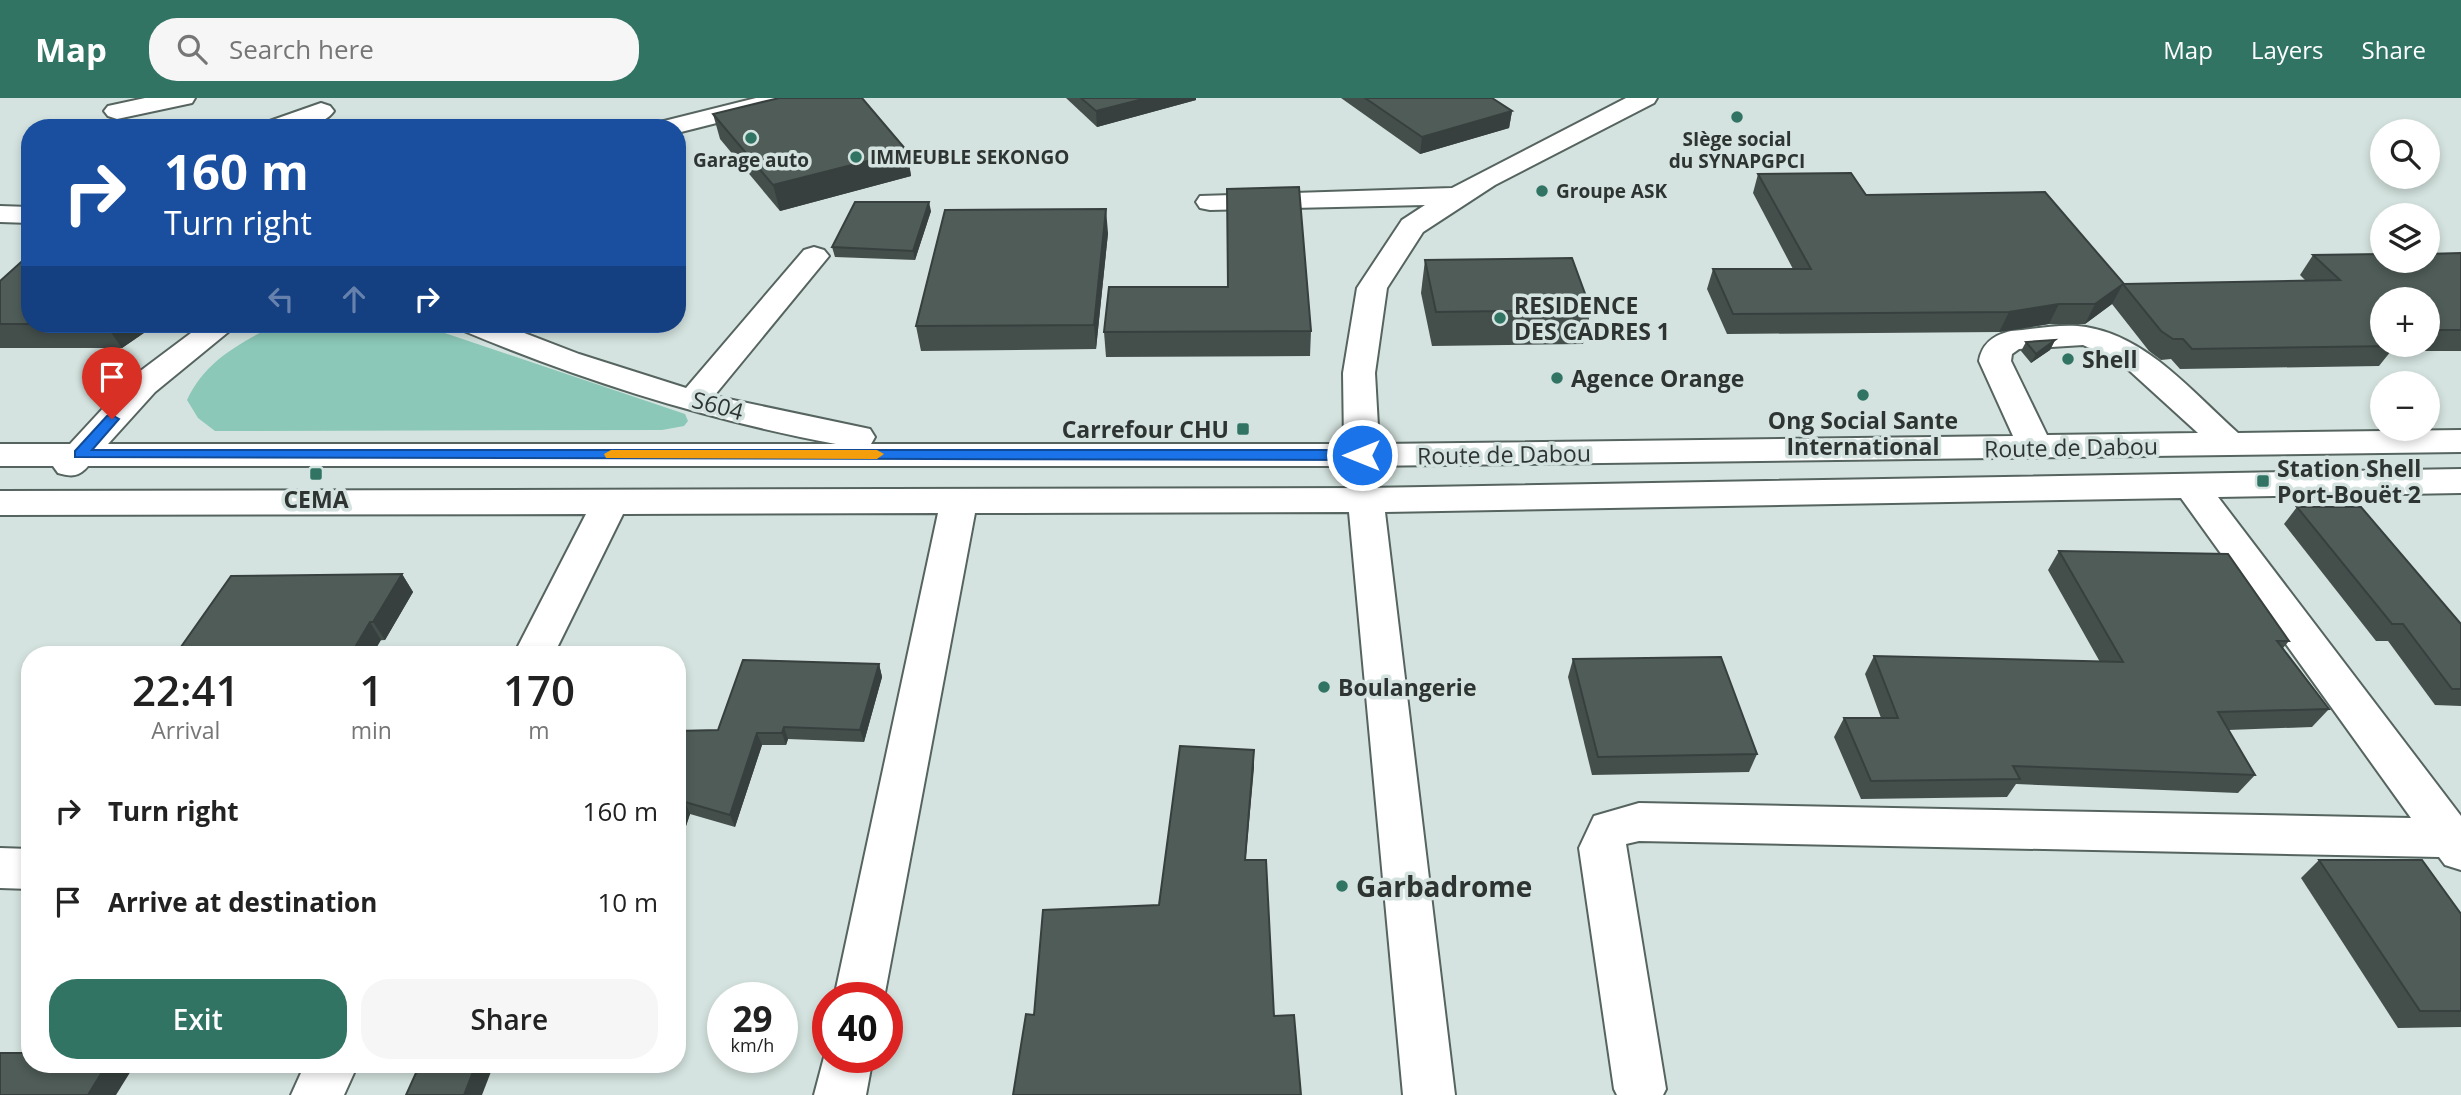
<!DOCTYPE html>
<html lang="en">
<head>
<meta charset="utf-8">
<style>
  :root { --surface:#fff; --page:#f6f6f6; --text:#222; --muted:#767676; --accent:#327464 }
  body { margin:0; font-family:"Open Sans",sans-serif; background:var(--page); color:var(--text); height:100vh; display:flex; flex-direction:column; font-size:26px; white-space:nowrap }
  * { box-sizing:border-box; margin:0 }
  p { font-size:23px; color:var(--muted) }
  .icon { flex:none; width:38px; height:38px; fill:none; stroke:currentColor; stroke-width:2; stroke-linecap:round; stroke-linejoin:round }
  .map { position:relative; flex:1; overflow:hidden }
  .details { position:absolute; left:21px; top:548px; width:665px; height:427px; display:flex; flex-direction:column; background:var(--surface); border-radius:28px; box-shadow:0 4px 10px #0003 }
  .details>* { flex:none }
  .top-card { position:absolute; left:21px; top:21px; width:665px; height:214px; border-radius:28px; box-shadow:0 4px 10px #0003; background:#1a4fa0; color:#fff; overflow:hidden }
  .buttons { position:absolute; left:2370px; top:21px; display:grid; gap:14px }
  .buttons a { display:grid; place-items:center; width:70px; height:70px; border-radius:50%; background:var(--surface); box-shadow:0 4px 10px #0003; font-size:35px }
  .speed { position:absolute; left:707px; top:884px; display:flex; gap:14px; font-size:35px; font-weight:700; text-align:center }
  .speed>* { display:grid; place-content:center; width:91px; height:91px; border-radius:50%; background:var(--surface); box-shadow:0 4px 10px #0003; line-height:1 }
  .speed small { font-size:18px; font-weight:400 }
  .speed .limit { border:10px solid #d22; background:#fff; color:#111 }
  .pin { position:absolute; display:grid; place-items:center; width:60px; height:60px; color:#fff; margin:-72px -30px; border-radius:50% 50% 50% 0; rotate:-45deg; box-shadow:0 0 7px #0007 }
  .pin .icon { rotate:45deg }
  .me { position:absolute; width:77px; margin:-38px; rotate:270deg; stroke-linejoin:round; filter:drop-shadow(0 0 5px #0008) }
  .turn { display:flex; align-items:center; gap:24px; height:147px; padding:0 28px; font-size:32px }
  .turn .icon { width:91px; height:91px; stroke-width:2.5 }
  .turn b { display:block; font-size:49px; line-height:60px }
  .lanes { display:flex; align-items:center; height:66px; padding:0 28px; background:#0003; justify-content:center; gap:35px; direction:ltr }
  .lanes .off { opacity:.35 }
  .eta { display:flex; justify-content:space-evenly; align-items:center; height:119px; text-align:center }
  .eta b { font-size:42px; font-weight:600; line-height:49px }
  .cta { display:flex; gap:14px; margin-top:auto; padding:14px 28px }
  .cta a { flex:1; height:80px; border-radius:28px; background:var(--accent); color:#fff; font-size:28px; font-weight:600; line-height:80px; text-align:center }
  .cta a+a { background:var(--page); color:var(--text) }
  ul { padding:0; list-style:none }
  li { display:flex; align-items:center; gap:21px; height:91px; padding:0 28px }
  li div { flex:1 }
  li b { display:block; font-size:26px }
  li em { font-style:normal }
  header { display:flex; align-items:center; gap:42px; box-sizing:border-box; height:98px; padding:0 35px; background:var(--accent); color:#fff }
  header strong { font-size:33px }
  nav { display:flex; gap:38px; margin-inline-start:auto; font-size:24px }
  .search { width:490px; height:63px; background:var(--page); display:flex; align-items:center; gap:18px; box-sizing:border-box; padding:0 24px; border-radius:28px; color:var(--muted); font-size:26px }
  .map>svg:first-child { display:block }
  .green { fill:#8bc8b7 }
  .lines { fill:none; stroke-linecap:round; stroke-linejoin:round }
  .minor-casing { stroke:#566460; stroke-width:4 }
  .minor { fill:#fff; fill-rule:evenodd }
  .wall { fill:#444f4c; fill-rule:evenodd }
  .shaded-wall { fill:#37403e }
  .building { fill:#4f5c58; stroke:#37403e; stroke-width:2 }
  .route { fill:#1a73e8; stroke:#114b97; stroke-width:2 }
  .slow { fill:#f59e0b }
  .poi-dot { fill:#327464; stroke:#d4e3df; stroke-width:2.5 }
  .labels { text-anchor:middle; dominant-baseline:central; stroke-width:7; stroke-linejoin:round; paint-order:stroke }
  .far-poi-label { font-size:19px; font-weight:bold; fill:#2e3432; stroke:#d4e3df }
  .poi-label { font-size:23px; font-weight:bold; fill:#2e3432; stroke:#d4e3df; text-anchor:start }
  .street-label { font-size:23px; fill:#2e3432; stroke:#d4e3df }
  .near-poi-label { font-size:28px; font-weight:bold; fill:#2e3432; stroke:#d4e3df; text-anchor:start }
</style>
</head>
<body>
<header>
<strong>Map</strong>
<div class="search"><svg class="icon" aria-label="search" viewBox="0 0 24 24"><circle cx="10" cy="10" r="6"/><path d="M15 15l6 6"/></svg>Search here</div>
<nav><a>Map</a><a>Layers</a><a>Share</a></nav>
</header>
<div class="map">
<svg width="2461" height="997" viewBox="0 0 2461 997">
  <rect width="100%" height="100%" fill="#d4e3df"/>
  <!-- green -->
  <path class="green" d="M276 226H418L685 316 688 323 684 328 662 332 215 333 198 320 187 302C206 262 238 247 276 226Z"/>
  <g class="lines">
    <!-- minor casing -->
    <g class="minor-casing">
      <g id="minor">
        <polygon points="145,0 195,0 192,5 117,21 108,18 104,13 108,8"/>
        <polygon points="756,0 799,0 796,5 677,35 677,30 652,30 656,25"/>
        <path d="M1626 0H1657L1654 5 1495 87 1423 134 1387 190 1375 275 1379 346 2013 338 1979 263C1982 245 1994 237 2011 233 2035 231 2063 225 2086 229 2148 239 2193 295 2238 335L2461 332V354L1362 368H88C79 379 71 379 58 375L53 368H0V346H70L131 280 203 226H238L155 294 108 346H836C708 322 584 283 464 233L459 226H501L579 256 686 290 804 152 814 149 824 152 829 158 714 298 870 331 875 339 871 346H1344L1343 275 1357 190 1402 122 1425 107 1210 112 1200 110 1196 104 1200 98 1452 90ZM2083 247 2120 264 2198 335 2047 337 2011 263 2012 256 2019 251Z"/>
        <path d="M321 5 330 8 334 13C320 33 282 30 260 30L264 25Z"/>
        <polygon points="0,108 30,109 30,125 0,124"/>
        <polygon points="2461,371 2461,395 2218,399 2461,718 2461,772 2445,767 2439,759 1639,743 1626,746 1666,991 1663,997 1617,997 1614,991 1579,750 1594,718 1639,705 2411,720 2181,400 1385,414 1455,997 1403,997 1349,414 975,415 884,900 834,900 938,415 623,416 554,556 514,556 586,416 0,417 0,393 1366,390"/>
        <polygon points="0,750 30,751 30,791 0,790"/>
        <polygon points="828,944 828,959 873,959 866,997 814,997"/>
        <polygon points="305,966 358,966 344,997 291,997"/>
      </g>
    </g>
    <!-- minor -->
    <use href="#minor" class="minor"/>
  </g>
  <!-- wall -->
  <g class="wall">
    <polygon points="1066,0 1196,0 1196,2 1097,29"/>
    <polygon points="1341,0 1492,0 1512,13 1509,30 1420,56"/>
    <polygon points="713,16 907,53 911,78 780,113 720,41"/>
    <path d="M1758 76 1866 97 2124 186 2306 183 2300 177 2313 157 2461 155V253H2391L2379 268 2180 271 2171 261 2161 262 2149 253 2112 206 2085 226H2049L1999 234 1727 236 1707 191 1713 171H1793L1753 95ZM2382 201H2427V247H2382Z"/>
    <polygon points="931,113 915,162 835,159 832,149"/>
    <polygon points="1108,135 1096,251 921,253 916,228"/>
    <polygon points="1425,162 1591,212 1583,246 1432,248 1421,195"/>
    <polygon points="0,183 30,226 157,226 122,250 0,250"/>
    <polygon points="1228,189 1311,233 1310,258 1106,259 1104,234"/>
    <polygon points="2055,242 2050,252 2031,265 2021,253 2026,244"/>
    <polygon points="2297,409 2461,526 2461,608 2435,607 2388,543 2376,543 2284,426"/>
    <polygon points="2059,453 2289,543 2283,550 2329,611 2312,629 2228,632 2255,677 2238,695 2016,686 2007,699 1861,701 1834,639 1844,620 1881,620 1865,576 1874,558 2100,564 2048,472"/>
    <polygon points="402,476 413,494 385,542 176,556"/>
    <polygon points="1573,561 1757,656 1749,674 1592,677 1568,579"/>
    <polygon points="879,566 882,579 864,644 788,641 786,647 762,647 735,729 690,716 677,755 677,633 718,632"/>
    <polygon points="2319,762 2461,816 2461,929 2398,930 2301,780"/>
  </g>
  <!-- shaded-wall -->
  <g class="shaded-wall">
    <polygon points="1147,0 1196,0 1196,2 1097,29 1096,13"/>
    <polygon points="1512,13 1509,30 1420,56 1422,39"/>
    <polygon points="907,53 911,78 780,113 773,87"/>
    <polygon points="929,104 931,113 915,162 913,153"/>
    <polygon points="1106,111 1108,135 1096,251 1094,227"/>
    <polygon points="2123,186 2112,206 2085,226 2095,206"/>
    <polygon points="2059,206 2049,226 1999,234 2009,214"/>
    <polygon points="105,226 157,226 122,250"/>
    <polygon points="2055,242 2050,252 2031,265 2036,256"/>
    <polygon points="402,476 413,494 385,542 373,524"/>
    <polygon points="370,524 381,542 373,556 351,556"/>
    <polygon points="879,566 882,579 864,644 860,632"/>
    <polygon points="784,629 788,641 786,647 782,635"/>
    <polygon points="757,635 762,647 735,729 730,717"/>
    <polygon points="1254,652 1254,670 1244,779 1245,762"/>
    <polygon points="685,704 690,716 677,755 677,725"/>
    <polygon points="107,966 132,966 134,968 116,997 88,997"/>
    <polygon points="476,966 494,966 482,997 464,997"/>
  </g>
  <!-- building -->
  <g class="building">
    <polygon points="779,0 862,0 907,53 773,87 713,16"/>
    <polygon points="1081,0 1147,0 1096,13"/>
    <polygon points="1365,0 1492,0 1512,13 1422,39"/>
    <polygon points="1851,75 1866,97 2045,94 2124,186 2340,182 2313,157 2382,156 2382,163 2427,163 2427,156 2461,155 2461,232 2427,232 2427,201 2382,201 2382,232 2378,232 2382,236 2382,247 2395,248 2192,251 2183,241 2173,241 2161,233 2123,186 2095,206 2059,206 2009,214 1733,216 1713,171 1811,171 1758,76"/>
    <polygon points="1299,89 1311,233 1104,234 1109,189 1228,189 1227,91"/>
    <polygon points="855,104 929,104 913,153 832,149"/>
    <polygon points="1106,111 1094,227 916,228 945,112"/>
    <polygon points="30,156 30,226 0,226 0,183"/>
    <polygon points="1572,160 1591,212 1436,214 1425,162"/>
    <polygon points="2055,242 2036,256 2026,244"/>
    <polygon points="2297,409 2361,409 2461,526 2461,591 2452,591 2403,526 2392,526"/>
    <polygon points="2059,453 2228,456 2289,543 2277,543 2329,611 2218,614 2255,677 2013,668 2020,681 1871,683 1844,620 1898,620 1874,558 2123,564"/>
    <polygon points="402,476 373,524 370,524 351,556 176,556 231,478"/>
    <polygon points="1721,559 1757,656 1598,659 1573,561"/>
    <polygon points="743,562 879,566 860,632 784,629 782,635 757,635 730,717 685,704 677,725 677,633 718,632"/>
    <polygon points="1180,648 1254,652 1245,762 1266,762 1274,918 1294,917 1301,997 1013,997 1026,916 1034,917 1043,812 1159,807"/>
    <polygon points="2319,762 2422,762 2461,816 2461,913 2420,913"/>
    <polygon points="0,955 30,955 30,966 107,966 88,997 0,997"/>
    <polygon points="420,966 476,966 464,997 406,997"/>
  </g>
  <!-- route -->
  <polygon class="route" points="112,317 119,321 92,352 1362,352 1370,357 1362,362 75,359 75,353 107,318"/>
  <!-- slow -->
  <polygon class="slow" points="611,352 877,352 884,356 877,361 606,360 604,356"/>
  <!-- markers -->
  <g class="poi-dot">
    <circle cx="1737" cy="19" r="7"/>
    <circle cx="751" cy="40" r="7"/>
    <circle cx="856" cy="59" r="7"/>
    <circle cx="1542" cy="93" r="7"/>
    <circle cx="1500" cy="220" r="7"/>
    <circle cx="2068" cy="261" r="7"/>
    <circle cx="1557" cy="280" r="7"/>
    <circle cx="1863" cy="297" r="7"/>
    <rect x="1236" y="324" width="14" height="14" rx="3.5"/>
    <rect x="309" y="369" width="14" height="14" rx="3.5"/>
    <rect x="2256" y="376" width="14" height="14" rx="3.5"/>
    <circle cx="1324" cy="589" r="7"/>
    <circle cx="1342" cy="788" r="7"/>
  </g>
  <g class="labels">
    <!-- far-poi labels -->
    <g class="far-poi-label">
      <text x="1737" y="41">SIège social<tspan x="1737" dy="22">du SYNAPGPCI</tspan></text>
      <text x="870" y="59" text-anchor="start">IMMEUBLE SEKONGO</text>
      <text x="751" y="62">Garage auto</text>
      <text x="1556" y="93" text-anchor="start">Groupe ASK</text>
    </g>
    <!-- poi labels -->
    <g class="poi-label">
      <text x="1514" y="207">RESIDENCE<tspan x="1514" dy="26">DES CADRES 1</tspan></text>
      <text x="2082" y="261">Shell</text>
      <text x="1571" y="280">Agence Orange</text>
      <text x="1863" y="322" text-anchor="middle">Ong Social Sante<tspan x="1863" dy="26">International</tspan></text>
      <text x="1229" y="331" text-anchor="end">Carrefour CHU</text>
      <text x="2277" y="370">Station Shell<tspan x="2277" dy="26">Port-Bouët 2</tspan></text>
      <text x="316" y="401" text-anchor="middle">CEMA</text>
      <text x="1338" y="589">Boulangerie</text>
    </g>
    <!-- street labels -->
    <g class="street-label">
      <text transform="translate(718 307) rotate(15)">S604</text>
      <text transform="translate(2071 349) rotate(-1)">Route de Dabou</text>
      <text transform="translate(1504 356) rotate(-1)">Route de Dabou</text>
    </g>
    <!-- near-poi labels -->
    <g class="near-poi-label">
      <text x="1356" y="788">Garbadrome</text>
    </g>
  </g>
</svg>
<div class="buttons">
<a><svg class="icon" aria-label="search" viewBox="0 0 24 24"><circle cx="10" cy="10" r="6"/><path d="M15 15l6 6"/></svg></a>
<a><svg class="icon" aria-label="layers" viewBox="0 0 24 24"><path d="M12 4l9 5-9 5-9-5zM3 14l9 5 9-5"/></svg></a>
<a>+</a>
<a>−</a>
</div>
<div class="speed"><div>29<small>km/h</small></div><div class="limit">40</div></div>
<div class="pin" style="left:112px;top:321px;background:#d93025"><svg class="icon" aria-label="arrive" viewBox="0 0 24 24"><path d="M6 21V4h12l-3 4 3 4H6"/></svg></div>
<svg class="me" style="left:1362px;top:357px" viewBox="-20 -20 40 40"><circle r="17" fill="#1a73e8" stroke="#fff" stroke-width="3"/><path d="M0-11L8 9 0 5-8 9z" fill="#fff"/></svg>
<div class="top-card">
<div class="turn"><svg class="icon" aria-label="right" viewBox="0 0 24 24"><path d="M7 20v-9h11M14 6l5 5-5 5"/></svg><div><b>160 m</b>Turn right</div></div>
<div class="lanes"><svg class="icon off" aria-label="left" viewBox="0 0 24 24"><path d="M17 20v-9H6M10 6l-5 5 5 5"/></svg><svg class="icon off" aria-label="ahead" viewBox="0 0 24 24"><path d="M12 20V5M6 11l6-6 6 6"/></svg><svg class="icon" aria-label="right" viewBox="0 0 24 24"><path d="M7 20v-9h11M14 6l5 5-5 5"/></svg></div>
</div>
<section class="details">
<div class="eta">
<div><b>22:41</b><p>Arrival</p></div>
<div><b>1</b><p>min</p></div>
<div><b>170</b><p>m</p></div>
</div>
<ul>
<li><svg class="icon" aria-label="right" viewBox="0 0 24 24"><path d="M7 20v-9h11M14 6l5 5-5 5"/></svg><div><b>Turn right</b></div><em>160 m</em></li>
<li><svg class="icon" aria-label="arrive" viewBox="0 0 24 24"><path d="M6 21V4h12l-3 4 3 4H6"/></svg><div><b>Arrive at destination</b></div><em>10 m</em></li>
</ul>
<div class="cta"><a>Exit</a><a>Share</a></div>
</section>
</div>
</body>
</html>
